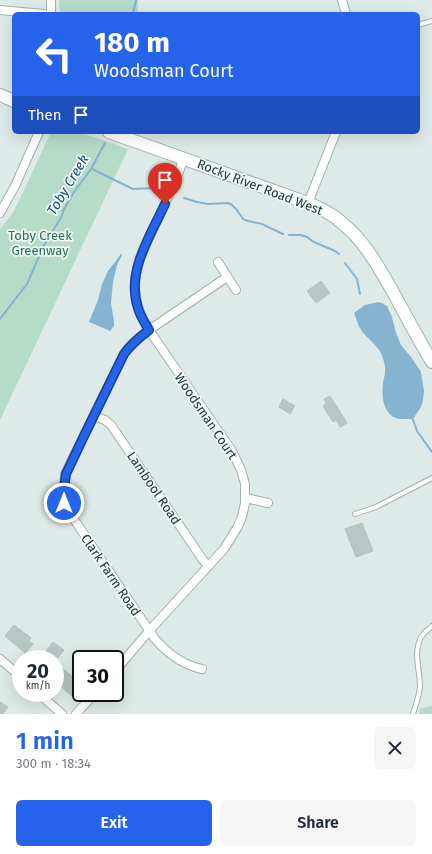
<!DOCTYPE html>
<html lang="en">
<head>
<meta charset="utf-8">
<style>
  :root { --surface:#fff; --page:#f6f6f7; --text:#1f2937; --muted:#747a83; --accent:#2563eb }
  body { margin:0; font-family:"Fira Sans",sans-serif; background:var(--page); color:var(--text); height:100vh; display:flex; flex-direction:column; font-size:15px; white-space:nowrap }
  * { box-sizing:border-box; margin:0 }
  p { font-size:13px; color:var(--muted) }
  .icon { flex:none; width:22px; height:22px; fill:none; stroke:currentColor; stroke-width:2; stroke-linecap:round; stroke-linejoin:round }
  .map { position:relative; height:714px; overflow:hidden }
  .drawer { display:flex; flex-direction:column; background:var(--surface); flex:1 }
  .drawer>* { flex:none }
  .guide { position:absolute; left:12px; top:12px; width:408px; height:122px; border-radius:6px; box-shadow:0 4px 16px #0002; background:#2563eb; color:#fff; overflow:hidden }
  .speed { position:absolute; left:12px; top:650px; display:flex; gap:8px; font-size:20px; font-weight:700; text-align:center }
  .speed>* { display:grid; place-content:center; width:52px; height:52px; border-radius:50%; background:var(--surface); box-shadow:0 4px 16px #0002; line-height:1 }
  .speed small { font-size:10px; font-weight:400 }
  .speed .limit { border:2px solid #111; border-radius:6px; background:#fff; color:#111 }
  .pin { position:absolute; display:grid; place-items:center; width:34px; height:34px; color:#fff; margin:-41px -17px; border-radius:50% 50% 50% 0; rotate:-45deg; box-shadow:0 0 4px #0007 }
  .pin .icon { rotate:45deg }
  .me { position:absolute; width:44px; margin:-22px; rotate:0deg; stroke-linejoin:round; filter:drop-shadow(0 0 3px #0008) }
  .turn { display:flex; align-items:center; gap:14px; height:84px; padding:0 16px; font-size:18px }
  .turn .icon { width:52px; height:52px; stroke-width:2.5 }
  .turn b { display:block; font-size:28px; line-height:34px }
  .then { display:flex; align-items:center; height:38px; padding:0 16px; background:#0003; gap:8px; font-size:15px }
  .round { display:grid; place-items:center; flex:none; width:42px; height:42px; border-radius:6px; background:var(--page) }
  .head { display:flex; align-items:center; justify-content:space-between; height:68px; padding:0 16px }
  h1 { font-size:24px; font-weight:600; line-height:30px; color:var(--accent) }
  .action { display:flex; gap:8px; margin-top:auto; padding:8px 16px }
  .action a { flex:1; height:46px; border-radius:6px; background:var(--accent); color:#fff; font-size:16px; font-weight:600; line-height:46px; text-align:center }
  .action a+a { background:var(--page); color:var(--text) }
  .map>svg:first-child { display:block }
  .green { fill:#b7dbc9 }
  .water { fill:#86b3cf }
  .lines { fill:none; stroke-linecap:round; stroke-linejoin:round }
  .stream { stroke:#86b3cf; stroke-width:2 }
  .building { fill:#b7c7c4; stroke:#b1c3c0 }
  .lane-casing { stroke:#a1b1af; stroke-width:6 }
  .street-casing { stroke:#a1b1af; stroke-width:10 }
  .secondary-casing { stroke:#9eb6b2; stroke-width:14 }
  .lane { stroke:#fff; stroke-width:4 }
  .street { stroke:#fff; stroke-width:8 }
  .secondary { stroke:#fff; stroke-width:12 }
  .route-casing { stroke:#184099; stroke-width:10 }
  .route { stroke:#2563eb; stroke-width:7 }
  .labels { text-anchor:middle; dominant-baseline:central; stroke-width:3.5; stroke-linejoin:round; paint-order:stroke }
  .street-label { font-size:13px; fill:#203939; stroke:#eff7f5 }
  .park-label { font-size:13px; fill:#2b7056; stroke:#eff7f5 }
  .water-label { font-size:14px; font-style:italic; fill:#1b5074; stroke:#eff7f5 }
</style>
</head>
<body>
<div class="map">
<svg width="432" height="714" viewBox="0 0 432 714">
  <rect width="100%" height="100%" fill="#deeae7"/>
  <!-- green -->
  <g class="green">
    <polygon points="59,0 138,0 138,14 60,14"/>
    <polygon points="51,132 79,132 128,149 0,420 0,229 11,215 16,207"/>
    <polygon points="432,706 432,714 419,714 420,708"/>
  </g>
  <!-- water -->
  <g class="water">
    <polygon points="121,254 122,255 117,265 113,282 111,303 114,322 114,326 110,331 89,322 98,300 102,284 108,271"/>
    <path d="M377 302 382 303 387 306 392 317 396 333 401 345 411 357 421 372 424 391 423 400 421 407 413 419C409 419 404 419 400 419 384 417 381 397 383 384 383 380 385 376 385 372 386 366 383 358 381 353 376 344 367 338 361 330 358 325 356 318 354 313L365 305 374 303Z"/>
  </g>
  <g class="lines">
    <!-- stream -->
    <g class="stream">
      <polyline points="133,14 136,0"/>
      <polyline points="92,169 133,189 155,188"/>
      <polyline points="184,198 197,202 208,204 228,203 232,205 237,210 243,219 248,221 262,224 283,234"/>
      <polyline points="289,235 301,235 307,237 314,242 335,251 339,254"/>
      <polyline points="345,263 357,279 360,294"/>
      <polyline points="0,319 27,284 44,245 62,216 63,211 74,192 91,169 105,143"/>
      <polyline points="412,417 417,431 432,452"/>
    </g>
  </g>
  <!-- building -->
  <g class="building">
    <polygon points="321,281 330,293 316,303 307,291"/>
    <polygon points="330,396 347,423 340,427 336,420 333,422 323,406 326,403 324,399"/>
    <polygon points="283,399 295,406 290,414 279,407"/>
    <polygon points="362,523 373,551 356,557 345,529"/>
    <polygon points="14,625 31,638 29,641 33,644 25,653 5,636"/>
    <polygon points="53,642 64,650 57,659 40,659"/>
    <polygon points="63,669 76,680 81,674 81,688 73,697 55,681 55,678"/>
    <polygon points="0,702 8,707 3,714 0,714"/>
  </g>
  <g class="lines">
    <!-- lane casing -->
    <g class="lane-casing">
      <g id="lane">
        <polyline points="418,25 432,21"/>
        <polyline points="355,514 376,507 432,478"/>
        <path d="M413 714C416 705 419 696 420 687 420 671 413 653 421 637 424 633 429 629 432 626"/>
      </g>
    </g>
    <!-- street casing -->
    <g class="street-casing">
      <g id="street">
        <polyline points="51,0 51,14"/>
        <polyline points="342,0 346,14"/>
        <polyline points="0,10 44,14"/>
        <polyline points="308,203 336,132"/>
        <polyline points="0,213 15,186 39,132"/>
        <polyline points="218,262 236,290"/>
        <polyline points="94,416 105,420 111,425 203,560 208,566"/>
        <polyline points="245,498 268,503"/>
        <polyline points="0,659 21,677"/>
        <path d="M202 669C183 665 168 654 155 639L69 512 64 503V489L65 474 124 354 129 347 137 339 149 330 227 277"/>
        <path d="M115 671 149 631 224 549 237 528 242 517 245 503V484L241 470 232 451 149 330C123 288 137 264 156 223 166 201 176 181 184 158"/>
        <polyline points="38,693 62,714"/>
        <polyline points="76,714 95,693"/>
      </g>
    </g>
    <!-- secondary casing -->
    <g class="secondary-casing">
      <g id="secondary">
        <polyline points="0,95 14,101"/>
        <path d="M109 132 305 202C318 207 332 213 342 223 365 241 379 268 393 292 406 316 418 339 432 362"/>
      </g>
    </g>
    <!-- lane -->
    <use href="#lane" class="lane"/>
    <!-- street -->
    <use href="#street" class="street"/>
    <!-- secondary -->
    <use href="#secondary" class="secondary"/>
  </g>
  <g class="lines">
    <!-- route casing -->
    <g class="route-casing">
      <path id="route" d="M64 503V489L66 474 84 436 124 354C131 344 140 337 149 330 145 323 140 316 138 308 126 272 150 236 165 204"/>
    </g>
    <!-- route -->
    <use href="#route" class="route"/>
  </g>
  <g class="labels">
    <!-- street labels -->
    <g class="street-label">
      <text transform="translate(260 187) rotate(21)">Rocky River Road West</text>
      <text transform="translate(206 416) rotate(56)">Woodsman Court</text>
      <text transform="translate(154 488) rotate(56)">Lambool Road</text>
      <text transform="translate(111 575) rotate(56)">Clark Farm Road</text>
    </g>
    <!-- park labels -->
    <g class="park-label">
      <text x="40" y="235">Toby Creek<tspan x="40" dy="15">Greenway</tspan></text>
    </g>
    <!-- water labels -->
    <g class="water-label">
      <text transform="translate(68 185) rotate(-59)">Toby Creek</text>
    </g>
  </g>
</svg>
<div class="speed"><div>20<small>km/h</small></div><div class="limit">30</div></div>
<div class="pin" style="left:165px;top:204px;background:#d93025"><svg class="icon" aria-label="arrive" viewBox="0 0 24 24"><path d="M6 21V4h12l-3 4 3 4H6"/></svg></div>
<svg class="me" style="left:64px;top:503px" viewBox="-20 -20 40 40"><circle r="17" fill="#2563eb" stroke="#fff" stroke-width="3"/><path d="M0-11L8 9 0 5-8 9z" fill="#fff"/></svg>
<div class="guide">
<div class="turn"><svg class="icon" aria-label="left" viewBox="0 0 24 24"><path d="M17 20v-9H6M10 6l-5 5 5 5"/></svg><div><b>180 m</b>Woodsman Court</div></div>
<div class="then">Then<svg class="icon" aria-label="arrive" viewBox="0 0 24 24"><path d="M6 21V4h12l-3 4 3 4H6"/></svg></div>
</div>
</div>
<section class="drawer">
<div class="head"><div><h1>1 min</h1><p>300 m · 18:34</p></div><a class="round"><svg class="icon" aria-label="close" viewBox="0 0 24 24"><path d="M6 6l12 12M18 6L6 18"/></svg></a></div>
<div class="action"><a>Exit</a><a>Share</a></div>
</section>
</body>
</html>
